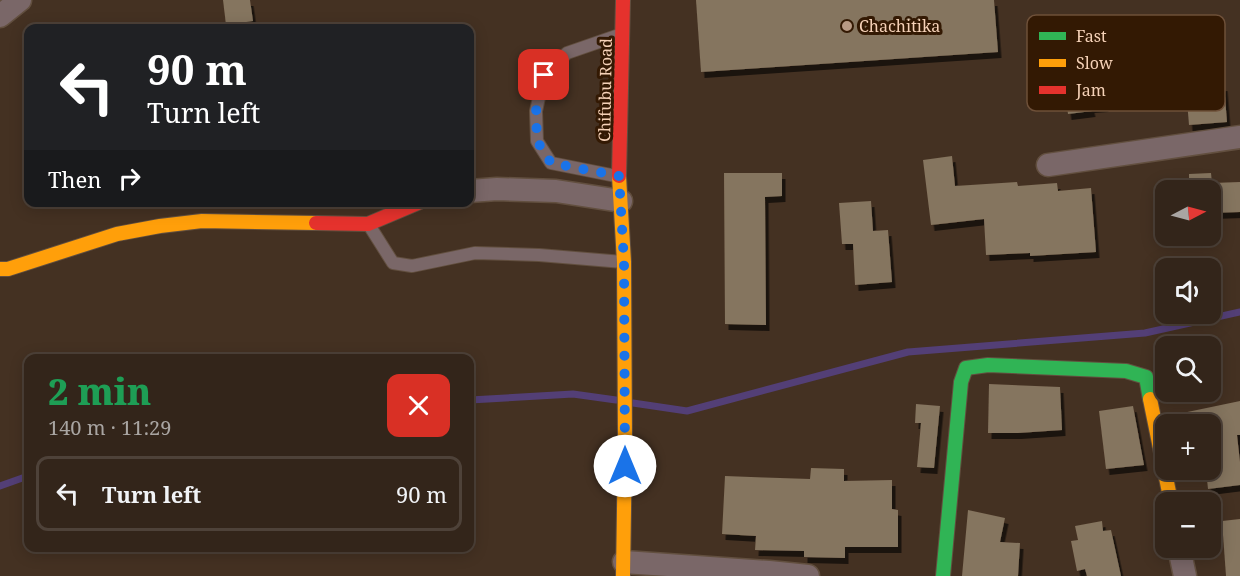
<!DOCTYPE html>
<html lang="en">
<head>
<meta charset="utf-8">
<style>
  :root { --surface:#33251a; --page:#3b2d23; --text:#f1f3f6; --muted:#a9a5a2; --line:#4e4239 }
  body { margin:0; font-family:"Noto Serif",serif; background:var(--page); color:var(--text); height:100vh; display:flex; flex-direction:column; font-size:22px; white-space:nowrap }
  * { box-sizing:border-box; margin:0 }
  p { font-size:20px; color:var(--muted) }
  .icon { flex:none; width:33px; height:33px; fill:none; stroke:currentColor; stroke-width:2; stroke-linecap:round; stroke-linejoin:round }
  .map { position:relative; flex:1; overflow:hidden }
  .side { position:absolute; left:24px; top:354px; width:450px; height:198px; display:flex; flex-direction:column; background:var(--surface); border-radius:12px; box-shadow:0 3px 15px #0003,0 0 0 2px var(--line) }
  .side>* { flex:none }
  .top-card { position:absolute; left:24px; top:24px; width:450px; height:183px; border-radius:12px; box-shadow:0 3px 15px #0003,0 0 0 2px var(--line); background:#202124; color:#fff; overflow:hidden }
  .needle { width:39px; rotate:84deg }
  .tools { position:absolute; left:1155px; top:180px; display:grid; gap:12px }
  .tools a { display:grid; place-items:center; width:66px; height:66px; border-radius:12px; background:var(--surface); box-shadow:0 3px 15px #0003,0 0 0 2px var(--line); font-size:30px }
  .pin { position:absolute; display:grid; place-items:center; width:51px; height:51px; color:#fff; margin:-26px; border-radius:12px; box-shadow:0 3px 9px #0006 }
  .me { position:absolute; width:66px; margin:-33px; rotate:0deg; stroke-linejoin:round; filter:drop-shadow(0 0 4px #0008) }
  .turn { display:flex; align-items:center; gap:21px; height:126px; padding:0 24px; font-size:27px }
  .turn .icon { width:78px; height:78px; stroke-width:2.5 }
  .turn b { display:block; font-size:42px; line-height:51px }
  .then { display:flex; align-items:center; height:57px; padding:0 24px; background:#0003; gap:12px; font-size:22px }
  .round { display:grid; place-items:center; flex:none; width:63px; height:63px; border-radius:12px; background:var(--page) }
  .headline { display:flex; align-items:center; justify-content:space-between; height:102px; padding:0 24px }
  h1 { font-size:36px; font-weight:800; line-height:45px; color:#1e9e55 }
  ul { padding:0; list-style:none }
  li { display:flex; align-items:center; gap:18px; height:75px; margin:0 12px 9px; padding:0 12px; border:3px solid var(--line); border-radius:12px }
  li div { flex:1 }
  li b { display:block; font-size:22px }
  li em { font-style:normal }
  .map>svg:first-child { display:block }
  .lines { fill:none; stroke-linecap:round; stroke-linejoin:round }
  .stream { stroke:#533f76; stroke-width:7 }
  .building { fill:#85745e; filter:url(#shadow) }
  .lane-casing { stroke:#624f3f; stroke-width:14 }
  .street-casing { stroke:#624f3f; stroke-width:25 }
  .fast-casing { stroke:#624f3f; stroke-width:16 }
  .slow-casing { stroke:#624f3f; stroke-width:16 }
  .jam-casing { stroke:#624f3f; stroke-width:16 }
  .lane { stroke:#7a6768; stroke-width:12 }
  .street { stroke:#7a6768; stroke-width:22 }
  .fast { stroke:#30b455; stroke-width:14 }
  .slow { stroke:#ff9f0a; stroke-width:14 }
  .jam { stroke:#e5322d; stroke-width:14 }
  .route { stroke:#1a73e8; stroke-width:10; stroke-dasharray:0 18 }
  .poi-dot { fill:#b89a84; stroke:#331903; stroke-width:2 }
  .labels { text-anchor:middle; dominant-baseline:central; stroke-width:6; stroke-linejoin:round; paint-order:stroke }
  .poi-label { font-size:16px; fill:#f6d2b8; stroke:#331903; text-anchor:start }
  .street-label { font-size:16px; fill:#f6d2b8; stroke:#331903 }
  .key { fill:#331903; stroke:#6e5039; stroke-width:1.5 }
  .key-label { font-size:16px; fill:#f6d2b8 }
</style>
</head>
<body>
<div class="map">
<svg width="1240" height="576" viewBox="0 0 1240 576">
  <defs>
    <filter id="shadow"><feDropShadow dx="3.5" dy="6" stdDeviation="0" flood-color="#0009"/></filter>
  </defs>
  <rect width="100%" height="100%" fill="#443122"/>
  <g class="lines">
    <!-- stream -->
    <g class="stream">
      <polyline points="470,400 573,394 616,400"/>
      <polyline points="633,403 687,411 908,352 1145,333 1240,312"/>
      <polyline points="0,486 28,476"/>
    </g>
  </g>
  <!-- building -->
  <g class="building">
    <polygon points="223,0 250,0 253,21 226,25"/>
    <polygon points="696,0 994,0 998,52 701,72"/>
    <polygon points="1100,71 1105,106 1091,107 1092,111 1068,114 1063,77"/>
    <polygon points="1224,85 1227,122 1189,125 1186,88"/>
    <polygon points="952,156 955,186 1017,182 1018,186 1057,183 1058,191 1091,188 1096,252 1030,256 1030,253 986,255 984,219 931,225 923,160"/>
    <polygon points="724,173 782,173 782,196 765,197 766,325 725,324"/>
    <polygon points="1211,173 1212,183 1240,182 1240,212 1210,213 1210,190 1189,190 1189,174"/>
    <polygon points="871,201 873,231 888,230 892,282 855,285 853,244 842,244 839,203"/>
    <polygon points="989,384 1060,387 1062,430 1018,433 988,433"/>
    <polygon points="1240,401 1240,435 1237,435 1240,462 1240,485 1208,489 1206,470 1210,470 1210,424 1175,424 1173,415"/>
    <polygon points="916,404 940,406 934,468 917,467 921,423 915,423"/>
    <polygon points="1133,406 1144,465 1106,469 1099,411"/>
    <polygon points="811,468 844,469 844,481 892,480 892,509 898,510 898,547 845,547 845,558 804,557 804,551 755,550 756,536 722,534 725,476 810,479"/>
    <polygon points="968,510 1005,518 1000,542 1020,543 1018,576 962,576"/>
    <polygon points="1240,519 1240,576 1226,576 1222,521"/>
    <polygon points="1102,521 1103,531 1111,530 1121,576 1087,576 1085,569 1077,571 1071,541 1078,540 1075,526"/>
  </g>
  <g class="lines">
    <!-- lane casing -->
    <g class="lane-casing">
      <g id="lane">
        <polyline points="616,176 551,163 537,141 536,111 544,75 567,53 619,35"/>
        <polyline points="369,225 393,263 412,266 475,253 539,255 623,262"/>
      </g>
    </g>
    <!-- street casing -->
    <g class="street-casing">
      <g id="street">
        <polyline points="0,16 20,0"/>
        <polyline points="1048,165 1240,137"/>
        <polyline points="470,191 497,189 556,191 621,201"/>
        <polyline points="1179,548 1185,576"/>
        <polyline points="624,562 769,572 808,576"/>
      </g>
    </g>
    <!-- fast casing -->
    <g class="fast-casing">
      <polyline id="fast" points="943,576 961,382 966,368 988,365 1126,371 1146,377 1150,399"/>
    </g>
    <!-- slow casing -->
    <g class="slow-casing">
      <g id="slow">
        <polyline points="619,176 624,262 625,443 623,576"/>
        <polyline points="0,269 8,269 117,234 160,226 202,221 316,223"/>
        <polyline points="1150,399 1171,502"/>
      </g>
    </g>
    <!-- jam casing -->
    <g class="jam-casing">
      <g id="jam">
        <polyline points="619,176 623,0"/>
        <polyline points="316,223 368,224 420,202"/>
      </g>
    </g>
    <!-- lane -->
    <use href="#lane" class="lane"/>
    <!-- street -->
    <use href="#street" class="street"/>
    <!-- fast -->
    <use href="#fast" class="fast"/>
    <!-- slow -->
    <use href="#slow" class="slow"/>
    <!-- jam -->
    <use href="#jam" class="jam"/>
  </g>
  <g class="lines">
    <!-- route -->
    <polyline class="route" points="544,75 536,111 537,141 551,163 619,176 624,262 625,466"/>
  </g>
  <!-- markers -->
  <circle class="poi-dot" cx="847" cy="26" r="6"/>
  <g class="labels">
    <!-- poi labels -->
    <g class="poi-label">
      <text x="859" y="26">Chachitika</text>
    </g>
    <!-- street labels -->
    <g class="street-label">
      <text transform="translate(605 90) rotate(-89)">Chifubu Road</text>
    </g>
  </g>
  <!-- legend -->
  <rect x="1027" y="15" width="198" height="96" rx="9" class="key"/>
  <rect x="1039" y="32" width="27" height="8" fill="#30b455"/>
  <rect x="1039" y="59" width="27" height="8" fill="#ff9f0a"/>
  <rect x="1039" y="86" width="27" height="8" fill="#e5322d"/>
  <g class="key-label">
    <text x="1076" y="42">Fast</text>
    <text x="1076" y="69">Slow</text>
    <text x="1076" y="96">Jam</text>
  </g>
</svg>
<div class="tools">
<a><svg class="needle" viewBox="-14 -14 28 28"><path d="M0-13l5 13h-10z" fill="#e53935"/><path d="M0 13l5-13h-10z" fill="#a9a5a2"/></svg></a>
<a><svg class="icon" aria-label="sound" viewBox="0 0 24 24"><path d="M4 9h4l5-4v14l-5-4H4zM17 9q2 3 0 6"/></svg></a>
<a><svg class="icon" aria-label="search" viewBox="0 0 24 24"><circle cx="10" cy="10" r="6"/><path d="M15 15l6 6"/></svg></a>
<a>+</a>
<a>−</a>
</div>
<div class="pin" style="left:544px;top:75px;background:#d93025"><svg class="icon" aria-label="arrive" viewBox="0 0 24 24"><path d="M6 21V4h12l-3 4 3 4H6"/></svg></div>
<svg class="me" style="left:625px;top:466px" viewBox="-20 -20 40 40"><circle r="19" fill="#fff"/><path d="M0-13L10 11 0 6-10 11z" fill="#1a73e8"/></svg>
<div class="top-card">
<div class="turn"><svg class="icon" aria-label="left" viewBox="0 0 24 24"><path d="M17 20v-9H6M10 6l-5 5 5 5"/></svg><div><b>90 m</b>Turn left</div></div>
<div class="then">Then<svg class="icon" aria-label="right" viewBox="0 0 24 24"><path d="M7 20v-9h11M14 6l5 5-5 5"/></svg></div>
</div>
<section class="side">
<div class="headline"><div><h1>2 min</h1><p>140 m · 11:29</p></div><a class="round" style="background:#d93025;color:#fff"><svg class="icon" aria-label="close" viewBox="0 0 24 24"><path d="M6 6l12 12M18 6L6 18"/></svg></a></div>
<ul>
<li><svg class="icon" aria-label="left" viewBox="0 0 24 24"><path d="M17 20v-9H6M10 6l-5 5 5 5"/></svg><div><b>Turn left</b></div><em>90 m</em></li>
</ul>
</section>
</div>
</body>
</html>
